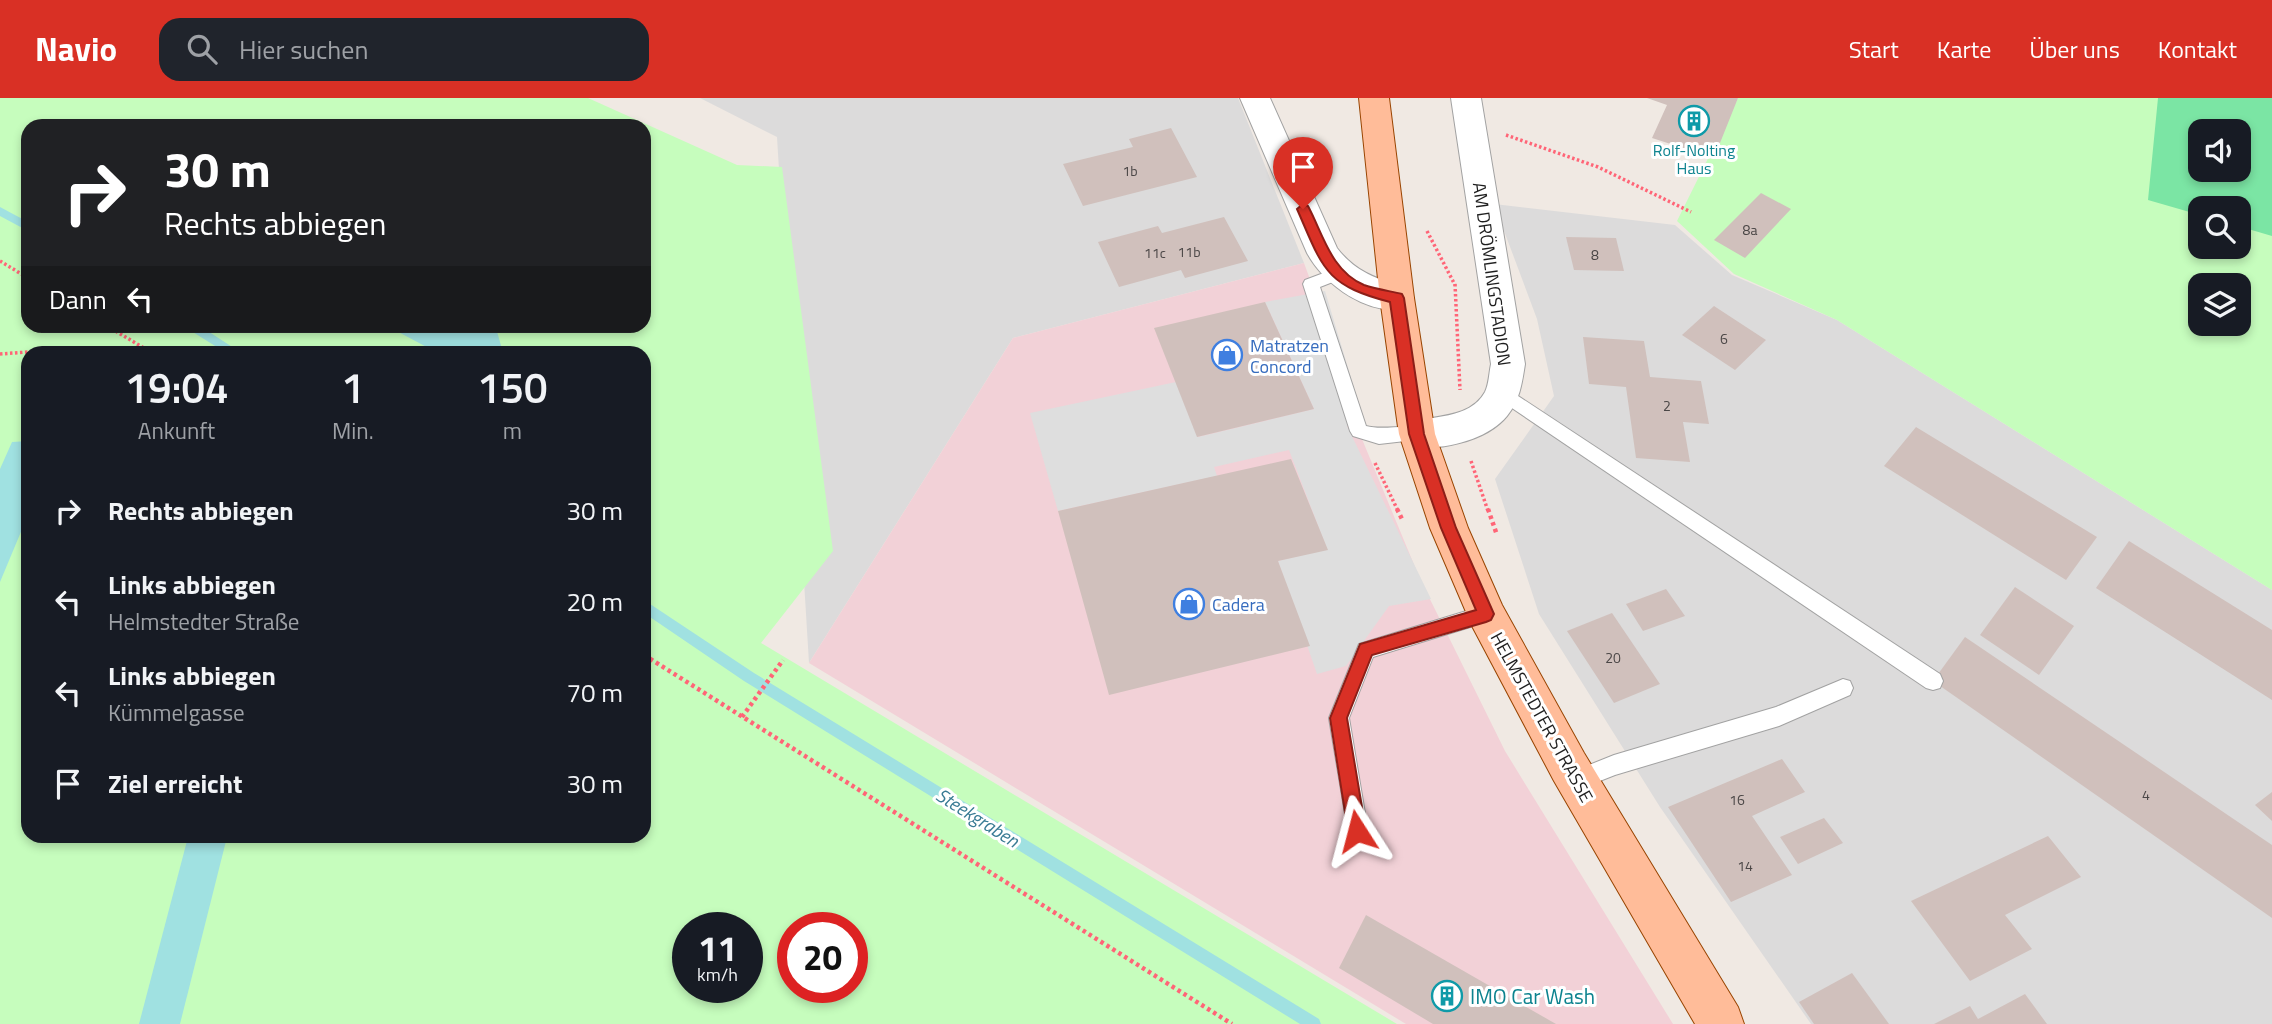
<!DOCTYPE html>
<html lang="de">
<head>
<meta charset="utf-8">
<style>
  :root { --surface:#171b24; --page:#20242c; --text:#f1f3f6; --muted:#9ea1a6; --accent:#d93025 }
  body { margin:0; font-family:"Titillium Web",sans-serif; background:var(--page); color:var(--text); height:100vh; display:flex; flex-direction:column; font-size:26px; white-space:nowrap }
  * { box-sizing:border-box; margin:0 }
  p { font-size:23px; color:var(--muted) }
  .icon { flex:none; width:38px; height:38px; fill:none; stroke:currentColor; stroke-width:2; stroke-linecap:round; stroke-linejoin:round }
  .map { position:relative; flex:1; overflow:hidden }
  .details { position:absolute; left:21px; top:248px; width:630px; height:497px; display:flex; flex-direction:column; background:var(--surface); border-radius:21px; box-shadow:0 4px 10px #0003 }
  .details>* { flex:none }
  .hud { position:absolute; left:21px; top:21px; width:630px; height:214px; border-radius:21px; box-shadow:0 4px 10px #0003; background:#202124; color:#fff; overflow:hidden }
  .tools { position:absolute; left:2188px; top:21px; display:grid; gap:14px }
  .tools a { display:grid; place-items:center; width:63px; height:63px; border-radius:14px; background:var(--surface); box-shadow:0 4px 10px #0003; font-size:35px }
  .speed { position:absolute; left:672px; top:814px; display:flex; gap:14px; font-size:35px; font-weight:700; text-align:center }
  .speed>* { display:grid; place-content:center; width:91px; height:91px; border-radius:50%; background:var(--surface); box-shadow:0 4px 10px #0003; line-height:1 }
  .speed small { font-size:18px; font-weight:400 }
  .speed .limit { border:10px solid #d22; background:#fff; color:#111 }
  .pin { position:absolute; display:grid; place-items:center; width:60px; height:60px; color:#fff; margin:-72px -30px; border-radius:50% 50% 50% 0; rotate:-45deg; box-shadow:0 0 7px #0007 }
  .pin .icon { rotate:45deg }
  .me { position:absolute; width:77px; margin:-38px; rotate:351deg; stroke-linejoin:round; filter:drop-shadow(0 0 5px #0008) }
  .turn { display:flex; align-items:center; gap:24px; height:147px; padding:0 28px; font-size:32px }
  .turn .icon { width:91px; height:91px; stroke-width:2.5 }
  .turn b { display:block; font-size:49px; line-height:60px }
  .then { display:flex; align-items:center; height:66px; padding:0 28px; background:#0003; gap:14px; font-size:26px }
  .eta { display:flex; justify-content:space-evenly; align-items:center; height:119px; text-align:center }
  .eta b { font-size:42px; font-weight:600; line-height:49px }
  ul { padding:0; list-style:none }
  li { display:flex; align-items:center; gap:21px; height:91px; padding:0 28px }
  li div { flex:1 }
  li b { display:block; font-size:26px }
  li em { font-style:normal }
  header { display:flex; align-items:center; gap:42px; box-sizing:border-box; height:98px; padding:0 35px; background:var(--accent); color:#fff }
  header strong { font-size:33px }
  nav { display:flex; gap:38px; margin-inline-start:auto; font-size:24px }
  .search { width:490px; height:63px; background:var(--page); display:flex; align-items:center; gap:18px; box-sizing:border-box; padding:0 24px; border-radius:21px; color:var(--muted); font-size:26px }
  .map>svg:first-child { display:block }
  .residential { fill:#dcdbdb }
  .commercial { fill:#f2d1d7 }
  .park { fill:#c6fdbd; fill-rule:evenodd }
  .pitch { fill:#7be5a4; fill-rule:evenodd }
  .parking { fill:#dedede }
  .water { fill:#a0e1e1 }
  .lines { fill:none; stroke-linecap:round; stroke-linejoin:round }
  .stream { fill:#a0e1e1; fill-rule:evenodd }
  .building { fill:#d0c0bc }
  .service-casing { stroke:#a2a2a2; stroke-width:2 }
  .minor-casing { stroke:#a2a2a2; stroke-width:2 }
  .primary-casing { stroke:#984400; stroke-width:2 }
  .path-far1 { stroke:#ff6577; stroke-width:3.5; stroke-dasharray:2.5 2.5; stroke-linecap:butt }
  .path { stroke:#ff6577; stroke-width:4.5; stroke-dasharray:3.5 3.5; stroke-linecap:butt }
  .service { fill:#fff; fill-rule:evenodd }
  .minor { fill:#fff; fill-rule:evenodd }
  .primary { fill:#ffbc99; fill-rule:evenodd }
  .route { fill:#d93025; stroke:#8d1f18; stroke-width:2 }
  .labels { text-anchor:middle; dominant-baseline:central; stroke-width:6; stroke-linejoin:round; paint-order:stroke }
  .number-label { font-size:14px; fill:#4a4646 }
  .far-culture-label { font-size:16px; fill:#0d838f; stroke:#fff }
  .street-label { font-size:18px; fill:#1e1e1e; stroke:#fff }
  .shop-label { font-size:18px; fill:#366cbe; stroke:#fff; text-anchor:start }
  .water-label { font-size:19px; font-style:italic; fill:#397b94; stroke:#fff }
  .near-culture-label { font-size:21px; fill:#0d838f; stroke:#fff; text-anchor:start }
</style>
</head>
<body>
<header>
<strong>Navio</strong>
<div class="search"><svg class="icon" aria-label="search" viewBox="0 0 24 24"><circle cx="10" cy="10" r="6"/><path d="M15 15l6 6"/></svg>Hier suchen</div>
<nav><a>Start</a><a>Karte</a><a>Über uns</a><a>Kontakt</a></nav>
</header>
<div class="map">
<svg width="2272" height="926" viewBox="0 0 2272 926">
  <rect width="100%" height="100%" fill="#f0e9e3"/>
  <!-- residential -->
  <g class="residential">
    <polygon points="700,0 1238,0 1304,165 1013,240 809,565 777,39"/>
    <polygon points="1494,106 1675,127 1732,177 1837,222 2272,492 2272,926 1811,926 1660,709 1539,516 1495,381 1554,298 1537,221"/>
  </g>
  <!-- commercial -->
  <polygon class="commercial" points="1304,165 1326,225 1357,329 1420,481 1505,653 1673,926 1406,926 809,565 1013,240"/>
  <!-- park -->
  <g class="park">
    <path d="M0 0H588L737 67 782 69 833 453 761 545 1397 926H0ZM28 28H644V228H28ZM28 256H644V738H28ZM688 830H747V889H688ZM793 830H852V889H793Z"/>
    <path d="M1738 0H2272V492L1837 222 1734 176 1677 123ZM2200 33H2238V72H2200ZM2200 110H2238V149H2200ZM2200 187H2238V226H2200Z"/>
  </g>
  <!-- pitch -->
  <path class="pitch" d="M2158 0H2272V138L2238 128V110H2200V117L2148 102ZM2200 33H2238V72H2200Z"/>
  <!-- parking -->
  <polygon class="parking" points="1325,193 1364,323 1347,328 1431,501 1389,508 1346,568 1317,576 1278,463 1327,451 1289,352 1214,369 1217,378 1058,413 1030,315 1176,284 1198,339 1314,311 1265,204"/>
  <!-- water -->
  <g class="water">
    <polygon points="387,228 491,228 496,230 502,251 497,255 438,255"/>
    <polygon points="28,343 28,417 0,484 0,371 12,344"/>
    <polygon points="188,739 227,739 180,926 139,926"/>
  </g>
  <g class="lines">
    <!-- stream -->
    <g class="stream">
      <polygon points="0,109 28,124 28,133 0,118"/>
      <polygon points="187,228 200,228 243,256 228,256 188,231"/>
      <polygon points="644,502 754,575 1319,921 1321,926 1300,926 744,583 644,515"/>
    </g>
  </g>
  <!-- building -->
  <g class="building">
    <polygon points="1647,0 1738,0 1714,60 1652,40 1667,7"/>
    <polygon points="1171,30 1197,79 1083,108 1063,66 1133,49 1129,41"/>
    <polygon points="1761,95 1791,111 1745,160 1714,142"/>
    <polygon points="1224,119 1248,163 1185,180 1181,172 1119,189 1098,144 1158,128 1162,135"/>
    <polygon points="1566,139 1616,140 1624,173 1574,172"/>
    <polygon points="1265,204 1314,311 1197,339 1154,230"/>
    <polygon points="1714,208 1766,242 1735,272 1682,237"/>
    <polygon points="1583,239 1644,243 1650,279 1701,283 1709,326 1683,324 1690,364 1636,360 1626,289 1589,286"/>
    <polygon points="1916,329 2097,439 2066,482 1884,368"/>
    <polygon points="1291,361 1328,452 1278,463 1310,548 1109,597 1058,413"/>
    <polygon points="2129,443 2272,532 2272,602 2096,490"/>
    <polygon points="2015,489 2074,528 2039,577 1980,537"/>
    <polygon points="1666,491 1685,518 1643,533 1626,506"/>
    <polygon points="1612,515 1660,586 1614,605 1567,533"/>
    <polygon points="1965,539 2272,747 2272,820 1933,583"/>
    <polygon points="1782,661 1805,694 1752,718 1792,777 1731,804 1668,709"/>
    <polygon points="2272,694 2272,723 2255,707"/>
    <polygon points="1824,720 1843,745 1798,766 1780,739"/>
    <polygon points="2048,738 2081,779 2005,817 2032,851 1970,883 1911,803"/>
    <polygon points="1366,817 1556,926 1433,926 1339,870"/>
    <polygon points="1852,875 1889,926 1814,926 1799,904"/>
    <polygon points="2025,896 2047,926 1934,926 1970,908 1978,921"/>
  </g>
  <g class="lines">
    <!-- service casing -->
    <g class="service-casing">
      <g id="service">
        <path d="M1337 170 1343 172 1345 176 1343 180 1320 189 1366 328C1385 333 1405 325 1423 331L1426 336 1423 341 1379 346 1353 338 1350 333 1303 186 1305 182Z"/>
        <polygon points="1503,288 1940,576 1943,583 1940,590 1933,592 1926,590 1497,300 1494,295 1497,290"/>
        <polygon points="1486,507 1493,510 1496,516 1493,522 1373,559 1349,620 1368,733 1365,740 1357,744 1349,740 1329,620 1359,546"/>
        <polygon points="1843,581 1850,583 1853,590 1850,597 1779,628 1615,677 1577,692 1569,689 1566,682 1569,675 1614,657 1776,609"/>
      </g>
    </g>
    <!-- minor casing -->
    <g class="minor-casing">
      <g id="minor">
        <path d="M1240 0H1270L1337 150C1357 176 1379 181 1409 191L1414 200 1409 209C1371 221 1324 187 1307 155Z"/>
        <path d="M1451 0H1481L1525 266C1522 285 1520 302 1507 318 1487 343 1434 356 1404 346L1399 336 1404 326C1430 317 1470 322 1485 294 1489 286 1489 275 1491 266Z"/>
      </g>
    </g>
    <!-- primary casing -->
    <g class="primary-casing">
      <polygon id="primary" points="1359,0 1389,0 1414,200 1435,336 1468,430 1502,507 1584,655 1738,909 1744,926 1695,926 1554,683 1472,528 1430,430 1399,336 1380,200"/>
    </g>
    <!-- path-far1 -->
    <g class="path-far1">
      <polyline points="1506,37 1598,69 1691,114"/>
      <polyline points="1427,133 1455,187"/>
      <polyline points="0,163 28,180"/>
      <polyline points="1455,186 1460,292"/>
      <polyline points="107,228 154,256"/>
      <polyline points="0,256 83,250 150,253"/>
      <polyline points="1471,363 1488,413"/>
      <polyline points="1375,365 1398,413"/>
    </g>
    <!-- path -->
    <g class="path">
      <polyline points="1397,411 1403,423"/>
      <polyline points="1488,411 1497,437"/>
      <polyline points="644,557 1232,926"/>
      <polyline points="742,619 783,562"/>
    </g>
    <!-- service -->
    <use href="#service" class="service"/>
    <!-- minor -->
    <use href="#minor" class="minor"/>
    <!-- primary -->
    <use href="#primary" class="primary"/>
  </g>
  <!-- route -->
  <path class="route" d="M1303 106 1308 108C1323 136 1331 173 1364 187 1376 191 1389 193 1402 196L1404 200 1424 336 1456 430 1494 516 1491 522 1486 524 1372 557 1347 620 1366 733 1363 740 1357 742 1351 740 1348 733 1330 620 1360 546 1476 512 1441 430 1409 336 1390 204C1324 187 1323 170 1297 111Z"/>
  <!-- icons -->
  <defs>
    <g id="building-ring" transform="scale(1.575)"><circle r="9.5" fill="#fff" stroke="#0f9aa8" stroke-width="1.5"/><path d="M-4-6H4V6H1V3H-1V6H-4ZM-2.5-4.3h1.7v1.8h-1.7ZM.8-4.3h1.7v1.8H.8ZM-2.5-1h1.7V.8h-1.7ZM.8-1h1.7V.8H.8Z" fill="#0f9aa8"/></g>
    <g id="shop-ring" transform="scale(1.575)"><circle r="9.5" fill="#fff" stroke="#3f7fe0" stroke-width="1.5"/><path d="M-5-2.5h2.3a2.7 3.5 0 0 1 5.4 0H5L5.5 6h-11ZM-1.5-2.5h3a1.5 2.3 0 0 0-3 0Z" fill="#3f7fe0"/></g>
  </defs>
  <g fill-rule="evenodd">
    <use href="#building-ring" x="1694" y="23"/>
    <use href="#shop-ring" x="1227" y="257"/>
    <use href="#shop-ring" x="1189" y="506"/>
    <use href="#building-ring" x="1447" y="898"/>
  </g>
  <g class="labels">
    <!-- number labels -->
    <g class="number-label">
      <text x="1130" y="72">1b</text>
      <text x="1750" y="131">8a</text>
      <text x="1189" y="153">11b</text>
      <text x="1155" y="154">11c</text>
      <text x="1595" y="156">8</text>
      <text x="1724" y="240">6</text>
      <text x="1667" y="307">2</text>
      <text x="1613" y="559">20</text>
      <text x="2146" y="696">4</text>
      <text x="1737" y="701">16</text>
      <text x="1745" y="767">14</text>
    </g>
    <!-- far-culture labels -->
    <g class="far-culture-label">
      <text x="1694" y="52">Rolf-Nolting<tspan x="1694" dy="18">Haus</tspan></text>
    </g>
    <!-- street labels -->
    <g class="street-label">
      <text transform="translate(1492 176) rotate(82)">AM DRÖMLINGSTADION</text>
      <text transform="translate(1542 619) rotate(61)">HELMSTEDTER STRASSE</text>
    </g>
    <!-- shop labels -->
    <g class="shop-label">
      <text x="1250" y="247">Matratzen<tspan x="1250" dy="21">Concord</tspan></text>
      <text x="1212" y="506">Cadera</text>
    </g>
    <!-- water labels -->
    <g class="water-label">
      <text transform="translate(978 719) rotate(32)">Steekgraben</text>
    </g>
    <!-- near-culture labels -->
    <g class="near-culture-label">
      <text x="1470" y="898">IMO Car Wash</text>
    </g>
  </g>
</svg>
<div class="tools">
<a><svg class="icon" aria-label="sound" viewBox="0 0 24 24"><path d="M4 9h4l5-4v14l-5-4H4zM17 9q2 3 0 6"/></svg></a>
<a><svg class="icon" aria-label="search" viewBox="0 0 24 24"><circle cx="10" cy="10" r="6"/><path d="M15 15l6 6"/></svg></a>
<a><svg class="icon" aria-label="layers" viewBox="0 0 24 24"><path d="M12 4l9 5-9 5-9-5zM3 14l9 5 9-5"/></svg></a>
</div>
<div class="speed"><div>11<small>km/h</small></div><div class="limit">20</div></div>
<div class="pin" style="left:1303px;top:111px;background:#d93025"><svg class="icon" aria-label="arrive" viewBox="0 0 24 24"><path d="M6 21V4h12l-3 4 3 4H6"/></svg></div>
<svg class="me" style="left:1357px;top:733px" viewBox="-20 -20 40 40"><path d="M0-17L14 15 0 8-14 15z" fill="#d93025" stroke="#fff" stroke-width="4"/></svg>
<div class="hud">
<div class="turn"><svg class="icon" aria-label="right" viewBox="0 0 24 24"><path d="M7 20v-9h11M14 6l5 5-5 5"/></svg><div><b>30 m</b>Rechts abbiegen</div></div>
<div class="then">Dann<svg class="icon" aria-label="left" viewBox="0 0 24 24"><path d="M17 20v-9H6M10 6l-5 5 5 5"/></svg></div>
</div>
<section class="details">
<div class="eta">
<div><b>19:04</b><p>Ankunft</p></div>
<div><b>1</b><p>Min.</p></div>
<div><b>150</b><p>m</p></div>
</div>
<ul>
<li><svg class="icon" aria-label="right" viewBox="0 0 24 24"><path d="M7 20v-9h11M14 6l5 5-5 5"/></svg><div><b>Rechts abbiegen</b></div><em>30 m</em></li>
<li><svg class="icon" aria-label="left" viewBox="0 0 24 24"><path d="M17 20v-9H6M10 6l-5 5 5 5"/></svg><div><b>Links abbiegen</b><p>Helmstedter Straße</p></div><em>20 m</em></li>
<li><svg class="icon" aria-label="left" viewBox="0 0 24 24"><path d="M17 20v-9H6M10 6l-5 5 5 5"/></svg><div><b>Links abbiegen</b><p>Kümmelgasse</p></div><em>70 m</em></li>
<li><svg class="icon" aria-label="arrive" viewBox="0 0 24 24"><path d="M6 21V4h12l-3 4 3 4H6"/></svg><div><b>Ziel erreicht</b></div><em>30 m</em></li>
</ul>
</section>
</div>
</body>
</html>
